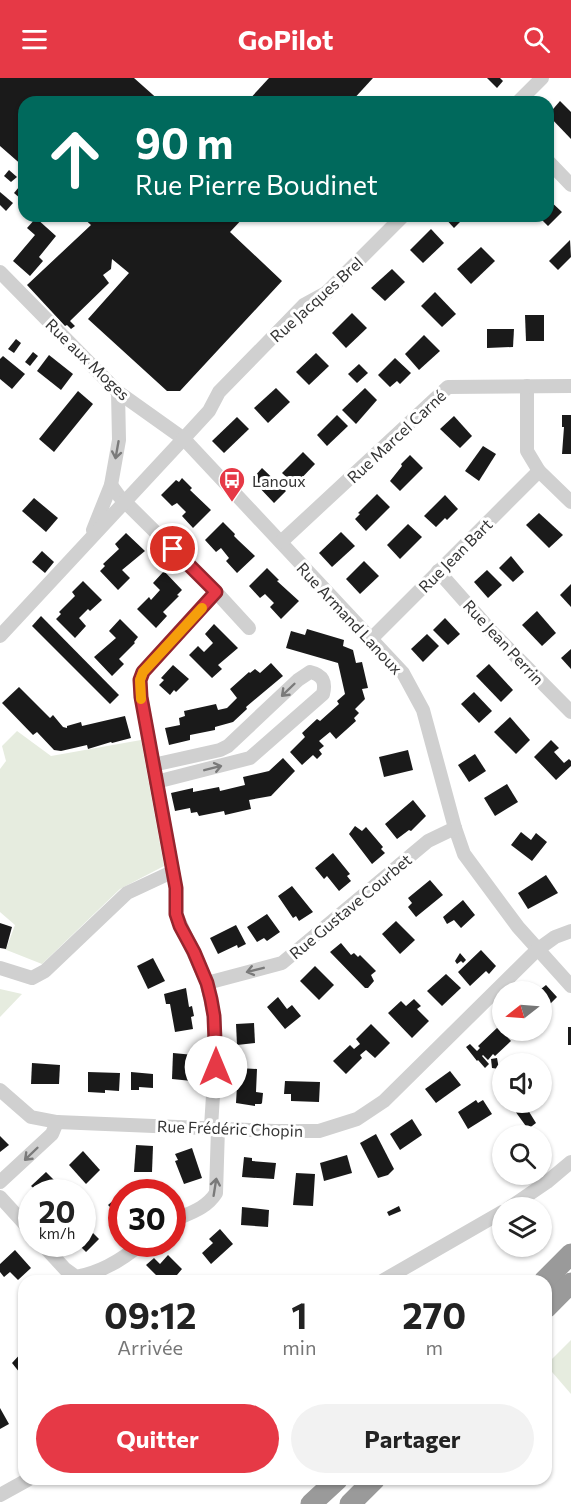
<!DOCTYPE html>
<html lang="fr">
<head>
<meta charset="utf-8">
<style>
  :root { --surface:#fff; --page:#f2f2f2; --text:#222; --muted:#767676; --accent:#e63946 }
  body { margin:0; font-family:Commissioner,sans-serif; background:var(--page); color:var(--text); height:100vh; display:flex; flex-direction:column; font-size:22px; white-space:nowrap }
  * { box-sizing:border-box; margin:0 }
  p { font-size:20px; color:var(--muted) }
  .icon { flex:none; width:33px; height:33px; fill:none; stroke:currentColor; stroke-width:2; stroke-linecap:round; stroke-linejoin:round }
  .map { position:relative; flex:1; overflow:hidden }
  .side { position:absolute; left:18px; top:1197px; width:534px; height:210px; display:flex; flex-direction:column; background:var(--surface); border-radius:18px; box-shadow:0 2px 4px #0004 }
  .side>* { flex:none }
  .guide { position:absolute; left:18px; top:18px; width:536px; height:126px; border-radius:18px; box-shadow:0 2px 4px #0004; background:#00695c; color:#fff; overflow:hidden }
  .needle { width:39px; rotate:253deg }
  .tools { position:absolute; left:492px; top:903px; display:grid; gap:12px }
  .tools a { display:grid; place-items:center; width:60px; height:60px; border-radius:50%; background:var(--surface); box-shadow:0 2px 4px #0004; font-size:30px }
  .speed { position:absolute; left:18px; top:1101px; display:flex; gap:12px; font-size:30px; font-weight:700; text-align:center }
  .speed>* { display:grid; place-content:center; width:78px; height:78px; border-radius:50%; background:var(--surface); box-shadow:0 2px 4px #0004; line-height:1 }
  .speed small { font-size:15px; font-weight:400 }
  .speed .limit { border:9px solid #d22; background:#fff; color:#111 }
  .pin { position:absolute; display:grid; place-items:center; width:51px; height:51px; color:#fff; margin:-26px; border:3px solid #fff; border-radius:50%; box-shadow:0 2px 6px #0007 }
  .me { position:absolute; width:66px; margin:-33px; rotate:0deg; stroke-linejoin:round; filter:drop-shadow(0 0 4px #0008) }
  .turn { display:flex; align-items:center; gap:21px; height:126px; padding:0 18px; font-size:27px }
  .turn .icon { width:78px; height:78px; stroke-width:2.5 }
  .turn b { display:block; font-size:42px; line-height:51px }
  .eta { display:flex; justify-content:space-evenly; align-items:center; height:102px; text-align:center }
  .eta b { font-size:36px; font-weight:700; line-height:42px }
  .action { display:flex; gap:12px; margin-top:auto; padding:12px 18px }
  .action a { flex:1; height:69px; border-radius:36px; background:var(--accent); color:#fff; font-size:24px; font-weight:700; line-height:69px; text-align:center }
  .action a+a { background:var(--page); color:var(--text) }
  header { display:flex; justify-content:space-between; align-items:center; height:78px; padding:0 18px; background:var(--accent); color:#fff; font-size:27px; font-weight:700 }
  .map>svg:first-child { display:block }
  .green { fill:#e6ecdf }
  .building { fill:#1a1a1a }
  .lines { fill:none; stroke-linecap:round; stroke-linejoin:round }
  .minor { stroke:#d0d0d0; stroke-width:14 }
  .highway { stroke:#9a9a9a; stroke-width:21 }
  .oneway { stroke:#7a7a7a }
  .route-casing { stroke:#96252e; stroke-width:15 }
  .route { stroke:#e63946; stroke-width:10 }
  .slow { stroke:#f59e0b; stroke-width:10 }
  .labels { text-anchor:middle; dominant-baseline:central; stroke-width:6; stroke-linejoin:round; paint-order:stroke }
  .street-label { font-size:16px; fill:#333; stroke:#fff }
  .poi-label { font-size:16px; fill:#333; stroke:#fff; text-anchor:start }
</style>
</head>
<body>
<header><svg class="icon" aria-label="menu" viewBox="0 0 24 24"><path d="M4 6h16M4 12h16M4 18h16"/></svg>GoPilot<svg class="icon" aria-label="search" viewBox="0 0 24 24"><circle cx="10" cy="10" r="6"/><path d="M15 15l6 6"/></svg></header>
<div class="map">
<svg width="571" height="1426" viewBox="0 0 571 1426">
  <rect width="100%" height="100%" fill="#fff"/>
  <!-- green -->
  <g class="green">
    <polygon points="17,653 51,678 141,662 164,788 120,811 42,886 4,871 6,871 15,847 0,834 0,691 6,683 2,668"/>
    <polygon points="0,911 22,916 0,939"/>
    <polygon points="571,1262 571,1316 546,1287"/>
  </g>
  <!-- building -->
  <g class="building">
    <polygon points="0,0 134,0 161,24 24,24 24,89 0,68"/>
    <polygon points="269,0 373,0 351,24 247,24"/>
    <polygon points="487,0 500,0 503,3 497,10"/>
    <polygon points="560,23 571,34 571,61 548,37"/>
    <polygon points="9,92 17,99 11,104 4,98"/>
    <polygon points="24,103 24,117 21,121 14,115"/>
    <polygon points="0,114 13,125 6,133 0,127"/>
    <polygon points="548,121 562,134 548,148 538,138 548,138"/>
    <polygon points="81,138 245,138 230,154 282,203 180,313 167,313 88,241 129,195 112,181 111,191 103,197 109,205 70,243 75,248 71,251 67,247 65,248 27,207 91,147"/>
    <polygon points="443,138 466,138 454,150"/>
    <polygon points="36,140 56,158 39,179 43,183 30,198 13,183 35,157 27,150"/>
    <polygon points="431,151 444,165 423,185 410,172"/>
    <polygon points="570,162 571,179 558,192 549,183"/>
    <polygon points="481,169 495,183 471,206 457,191"/>
    <polygon points="392,191 405,204 385,223 371,210"/>
    <polygon points="435,214 456,236 442,249 421,228"/>
    <polygon points="352,235 367,250 346,270 332,255"/>
    <polygon points="525,237 544,237 544,263 526,263"/>
    <polygon points="487,251 514,251 513,269 487,270"/>
    <polygon points="424,257 440,273 419,292 405,276"/>
    <polygon points="16,261 21,265 14,275 8,271"/>
    <polygon points="33,274 38,278 30,288 25,284"/>
    <polygon points="316,275 329,288 309,307 296,294"/>
    <polygon points="49,277 73,296 61,312 37,293"/>
    <polygon points="3,278 25,296 12,311 0,301 0,281"/>
    <polygon points="395,280 411,295 400,306 397,303 390,309 378,297"/>
    <polygon points="359,286 368,295 357,305 348,296"/>
    <polygon points="276,310 290,324 268,345 254,330"/>
    <polygon points="365,310 377,322 356,346 342,332"/>
    <polygon points="78,313 93,326 54,374 39,361"/>
    <polygon points="337,337 348,348 327,368 317,357"/>
    <polygon points="562,337 571,337 571,376 562,376 564,349 562,349"/>
    <polygon points="454,338 472,358 460,370 440,351"/>
    <polygon points="237,339 249,351 224,375 212,363"/>
    <polygon points="483,368 496,376 479,403 465,393"/>
    <polygon points="303,374 315,386 295,407 282,395"/>
    <polygon points="410,377 423,390 400,413 390,403 402,388 401,386"/>
    <polygon points="262,390 286,413 274,425 256,406 257,405 253,400"/>
    <polygon points="182,400 192,410 190,412 211,432 193,450 182,438 186,434 177,425 172,428 161,417 176,402 179,404"/>
    <polygon points="377,416 390,429 366,453 355,441 360,436 358,435"/>
    <polygon points="445,417 458,431 447,442 445,440 436,449 424,438"/>
    <polygon points="34,420 58,440 46,454 22,433"/>
    <polygon points="539,435 563,457 549,470 526,447"/>
    <polygon points="223,444 235,456 234,458 238,462 255,478 237,495 226,483 229,480 221,470 216,474 205,462"/>
    <polygon points="408,446 422,459 400,481 387,467"/>
    <polygon points="341,454 355,468 332,489 319,475"/>
    <polygon points="126,455 145,473 122,492 130,500 118,512 100,493 105,488 103,486 119,471 115,466"/>
    <polygon points="42,473 54,484 45,495 32,484"/>
    <polygon points="511,478 524,494 513,504 499,490"/>
    <polygon points="364,483 379,498 360,516 346,501"/>
    <polygon points="267,490 279,502 277,503 299,523 281,541 270,529 274,525 265,516 260,520 249,508"/>
    <polygon points="487,492 502,507 488,520 474,504"/>
    <polygon points="164,493 182,512 177,517 179,518 163,534 167,538 156,550 137,531 149,519 151,522 160,512 153,505"/>
    <polygon points="83,503 102,522 90,533 88,531 79,540 86,548 75,560 56,541 61,536 59,534 75,518 72,514"/>
    <polygon points="571,506 571,529 560,517"/>
    <polygon points="537,533 556,555 542,568 522,547"/>
    <polygon points="41,538 119,617 110,626 32,548"/>
    <polygon points="445,540 460,556 448,567 433,552"/>
    <polygon points="120,541 138,559 134,564 135,565 119,581 124,586 112,598 94,579 116,560 109,553"/>
    <polygon points="214,546 238,570 218,587 222,591 212,600 189,577 198,568 204,574 213,565 205,556"/>
    <polygon points="307,551 344,562 343,568 353,572 356,585 362,584 368,610 362,611 365,621 355,631 359,635 354,640 356,643 336,661 330,654 319,663 324,668 319,672 322,676 317,681 313,677 302,687 290,674 305,659 302,655 317,641 320,643 339,626 337,623 345,616 338,585 286,570 291,553 305,557"/>
    <polygon points="427,556 439,568 423,584 411,571"/>
    <polygon points="571,571 571,591 561,580"/>
    <polygon points="271,585 283,598 246,629 247,631 233,644 215,649 215,652 190,657 190,662 169,667 165,650 180,647 179,640 185,638 184,633 216,626 218,632 227,630 237,620 230,611 249,594 250,595 255,591 260,595"/>
    <polygon points="489,586 513,612 501,624 476,598"/>
    <polygon points="173,587 189,601 176,614 174,612 170,617 159,607 164,602 161,600"/>
    <polygon points="19,609 50,640 53,637 63,649 67,650 67,648 81,644 82,648 125,638 131,660 112,665 111,664 88,671 87,667 61,673 54,672 37,654 33,657 2,625"/>
    <polygon points="474,614 492,633 479,645 461,626"/>
    <polygon points="510,639 530,662 516,676 494,654"/>
    <polygon points="551,662 559,670 554,674 564,685 569,681 571,683 571,688 556,702 534,679"/>
    <polygon points="408,672 413,692 384,699 379,679"/>
    <polygon points="475,676 486,693 469,704 458,687"/>
    <polygon points="283,680 295,693 271,718 249,722 251,731 225,737 224,733 199,738 197,734 191,735 190,730 175,733 171,715 193,710 193,714 219,709 220,713 245,707 243,699 269,693"/>
    <polygon points="507,706 518,724 495,738 484,720"/>
    <polygon points="413,722 426,738 411,753 409,752 397,761 385,746"/>
    <polygon points="355,748 362,753 366,749 383,769 381,771 385,775 372,786 349,756"/>
    <polygon points="521,754 531,762 536,755 547,764 532,783 511,767"/>
    <polygon points="333,775 350,796 347,798 351,803 339,813 327,798 324,801 315,790"/>
    <polygon points="546,797 558,815 528,831 518,815"/>
    <polygon points="430,802 443,817 416,839 408,829 412,825 408,820"/>
    <polygon points="292,808 313,834 299,843 296,838 293,840 278,818"/>
    <polygon points="463,822 475,837 461,850 454,842 447,846 443,839"/>
    <polygon points="267,836 280,854 267,863 264,860 257,864 247,849"/>
    <polygon points="396,843 415,862 400,876 382,856"/>
    <polygon points="0,845 12,849 6,871 0,870"/>
    <polygon points="236,847 246,866 238,870 237,867 218,876 210,860"/>
    <polygon points="341,865 351,877 354,875 358,879 360,877 376,893 371,897 374,903 368,910 365,910 330,874"/>
    <polygon points="481,872 496,888 489,896 486,893 470,908 458,894"/>
    <polygon points="460,875 466,882 463,885 461,883 457,886 455,883"/>
    <polygon points="153,880 165,903 148,911 137,888"/>
    <polygon points="315,888 334,907 319,922 300,903"/>
    <polygon points="446,896 461,910 442,928 427,913"/>
    <polygon points="546,907 557,919 542,934 542,914 534,914 538,909 541,911"/>
    <polygon points="186,910 189,929 192,928 194,938 191,939 193,951 175,954 170,926 166,926 164,916"/>
    <polygon points="278,919 287,931 292,927 301,938 285,951 267,929"/>
    <polygon points="414,921 421,928 417,931 429,943 412,960 388,935 401,923 406,928"/>
    <polygon points="254,945 255,965 237,967 236,946"/>
    <polygon points="371,946 390,965 375,980 366,972 360,977 362,980 346,996 333,983 350,967 354,971 360,966 356,961"/>
    <polygon points="498,949 511,963 495,978 493,976 488,982 483,977 482,978 489,986 485,990 478,982 477,983 466,969 470,966 477,973 480,970 478,968"/>
    <rect x="568" y="949" width="3" height="18"/>
    <polygon points="173,975 194,977 192,1003 172,1001"/>
    <polygon points="497,980 499,991 492,990 491,981"/>
    <polygon points="32,985 60,987 59,1006 31,1006"/>
    <polygon points="238,990 257,991 256,1014 263,1015 262,1025 261,1026 255,1026 255,1028 236,1025"/>
    <polygon points="450,993 461,1007 436,1025 425,1011"/>
    <polygon points="88,994 120,995 119,1013 105,1012 105,1015 88,1014"/>
    <polygon points="131,994 153,996 153,1010 139,1009 139,1012 131,1012"/>
    <polygon points="285,1003 320,1004 319,1024 291,1023 291,1016 284,1016"/>
    <polygon points="476,1022 478,1025 483,1022 492,1036 468,1051 458,1034"/>
    <polygon points="515,1024 523,1024 536,1045 528,1051 515,1033 519,1031"/>
    <polygon points="412,1041 422,1057 400,1072 390,1056"/>
    <polygon points="376,1056 394,1091 388,1097 378,1100 360,1065"/>
    <polygon points="0,1058 9,1067 0,1074"/>
    <polygon points="136,1067 153,1068 152,1094 134,1094"/>
    <polygon points="192,1070 202,1100 184,1106 175,1083 178,1082 175,1076"/>
    <polygon points="83,1073 100,1092 86,1106 69,1087"/>
    <polygon points="347,1077 352,1095 324,1103 320,1085"/>
    <polygon points="244,1079 252,1080 252,1083 276,1085 274,1101 242,1099"/>
    <polygon points="46,1094 66,1114 38,1114 31,1108"/>
    <polygon points="296,1095 315,1096 313,1128 293,1127"/>
    <polygon points="122,1115 122,1141 108,1127"/>
    <polygon points="399,1128 401,1133 389,1138 387,1134"/>
    <polygon points="242,1129 269,1132 268,1149 241,1147"/>
    <polygon points="82,1144 99,1161 86,1174 78,1166 82,1166"/>
    <polygon points="220,1151 233,1166 211,1186 202,1175 213,1165 209,1161"/>
    <polygon points="15,1172 31,1190 18,1202 10,1194 4,1199 0,1194 0,1186"/>
    <polygon points="168,1177 182,1191 172,1203 164,1203 159,1198 158,1199 146,1187 154,1180 160,1186"/>
    <polygon points="24,1272 24,1294 22,1293 20,1295 12,1285"/>
    <polygon points="0,1330 9,1346 0,1351"/>
  </g>
  <g class="lines">
    <!-- minor -->
    <g class="minor">
      <polyline points="518,24 542,0"/>
      <polyline points="548,83 571,107"/>
      <polyline points="0,194 118,314 184,361 403,595 423,632 455,750 464,776 518,849 571,908"/>
      <polyline points="527,308 527,373 539,393 571,424"/>
      <polyline points="111,407 119,418 216,514 249,550"/>
      <polyline points="93,452 111,407 119,362 118,314"/>
      <polyline points="281,464 448,309 571,308"/>
      <polyline points="438,493 492,554 571,634"/>
      <polyline points="0,558 186,358 209,333 219,314 304,227 326,215 403,138"/>
      <polyline points="371,561 539,393"/>
      <path d="M153 687 220 672 228 668 298 602 310 594C323 597 326 604 323 616L250 680 156 704"/>
      <polyline points="0,890 32,900 45,893 127,815 172,794"/>
      <polyline points="207,905 282,885 428,763 455,750"/>
      <polyline points="0,1012 31,1039 57,1044 275,1053 319,1053 357,1041 384,1023 537,872 555,859 571,853"/>
      <polyline points="211,1049 216,970 214,938 207,905 176,836 176,810 141,619 140,602 143,594 216,514"/>
      <polyline points="0,1104 52,1056 57,1044"/>
      <polyline points="0,1119 32,1154"/>
      <polyline points="509,1130 547,1104 571,1084"/>
      <path d="M172 1143C189 1135 206 1131 216 1115L218 1050"/>
      <path d="M42 1166 65 1191 76 1199C100 1195 123 1181 141 1166"/>
      <polyline points="382,1203 502,1134"/>
      <polyline points="0,1417 29,1401"/>
    </g>
    <!-- highway -->
    <g class="highway">
      <polyline points="544,1203 571,1176"/>
      <polyline points="546,1230 571,1205"/>
      <polyline points="311,1426 338,1401"/>
      <polyline points="350,1426 375,1401"/>
    </g>
  </g>
  <!-- one-way arrows -->
  <defs><path id="oneway-shaft" d="M-6 0H5M1.5-3L5.5 0L1.5 3" fill="none" stroke-width="1.6" stroke-linecap="round" stroke-linejoin="round" transform="scale(1.5)"/></defs>
  <g class="oneway">
    <use href="#oneway-shaft" transform="translate(117 372) rotate(100)"/>
    <use href="#oneway-shaft" transform="translate(288 612) rotate(136)"/>
    <use href="#oneway-shaft" transform="translate(213 690) rotate(-14)"/>
    <use href="#oneway-shaft" transform="translate(255 892) rotate(166)"/>
    <use href="#oneway-shaft" transform="translate(31 1076) rotate(136)"/>
    <use href="#oneway-shaft" transform="translate(215 1109) rotate(-81)"/>
  </g>
  <g class="lines">
    <!-- route casing -->
    <g class="route-casing">
      <polyline id="route" points="173,471 216,514 143,594 140,602 141,619 176,810 176,836 180,848 194,874 207,905 211,921 214,938 216,989"/>
    </g>
    <!-- route -->
    <use href="#route" class="route"/>
    <!-- slow -->
    <polyline class="slow" points="141,621 140,602 143,594 202,530"/>
  </g>
  <!-- icons -->
  <defs>
    <g id="bus-pin" transform="scale(1.35)"><path d="M0 17L-7.5 6A9.5 9.5 0 1 1 7.5 6Z" fill="#e63946" stroke="#fff"/><path d="M-5-6H5V4H4V6H2V4H-2V6H-4V4H-5ZM-3.5-4V0h7V-4ZM-3.5 1.2v1.5H-2V1.2ZM2 1.2v1.5H3.5V1.2Z" fill="#fff"/></g>
  </defs>
  <g fill-rule="evenodd">
    <use href="#bus-pin" x="232" y="402"/>
  </g>
  <g class="labels">
    <!-- street labels -->
    <g class="street-label">
      <text transform="translate(316 221) rotate(-42)">Rue Jacques Brel</text>
      <text transform="translate(88 281) rotate(44)">Rue aux Moges</text>
      <text transform="translate(396 358) rotate(-43)">Rue Marcel Carné</text>
      <text transform="translate(455 477) rotate(-45)">Rue Jean Bart</text>
      <text transform="translate(350 540) rotate(47)">Rue Armand Lanoux</text>
      <text transform="translate(504 564) rotate(47)">Rue Jean Perrin</text>
      <text transform="translate(350 828) rotate(-40)">Rue Gustave Courbet</text>
      <text transform="translate(230 1050) rotate(2)">Rue Frédéric Chopin</text>
    </g>
    <!-- poi labels -->
    <g class="poi-label">
      <text x="252" y="402">Lanoux</text>
    </g>
  </g>
</svg>
<div class="tools">
<a><svg class="needle" viewBox="-14 -14 28 28"><path d="M0-13l5 13h-10z" fill="#e53935"/><path d="M0 13l5-13h-10z" fill="#767676"/></svg></a>
<a><svg class="icon" aria-label="sound" viewBox="0 0 24 24"><path d="M4 9h4l5-4v14l-5-4H4zM17 9q2 3 0 6"/></svg></a>
<a><svg class="icon" aria-label="search" viewBox="0 0 24 24"><circle cx="10" cy="10" r="6"/><path d="M15 15l6 6"/></svg></a>
<a><svg class="icon" aria-label="layers" viewBox="0 0 24 24"><path d="M12 4l9 5-9 5-9-5zM3 14l9 5 9-5"/></svg></a>
</div>
<div class="speed"><div>20<small>km/h</small></div><div class="limit">30</div></div>
<div class="pin" style="left:173px;top:471px;background:#d93025"><svg class="icon" aria-label="arrive" viewBox="0 0 24 24"><path d="M6 21V4h12l-3 4 3 4H6"/></svg></div>
<svg class="me" style="left:216px;top:989px" viewBox="-20 -20 40 40"><circle r="19" fill="#fff"/><path d="M0-13L10 11 0 6-10 11z" fill="#e63946"/></svg>
<div class="guide">
<div class="turn"><svg class="icon" aria-label="ahead" viewBox="0 0 24 24"><path d="M12 20V5M6 11l6-6 6 6"/></svg><div><b>90 m</b>Rue Pierre Boudinet</div></div>
</div>
<section class="side">
<div class="eta">
<div><b>09:12</b><p>Arrivée</p></div>
<div><b>1</b><p>min</p></div>
<div><b>270</b><p>m</p></div>
</div>
<div class="action"><a>Quitter</a><a>Partager</a></div>
</section>
</div>
</body>
</html>
